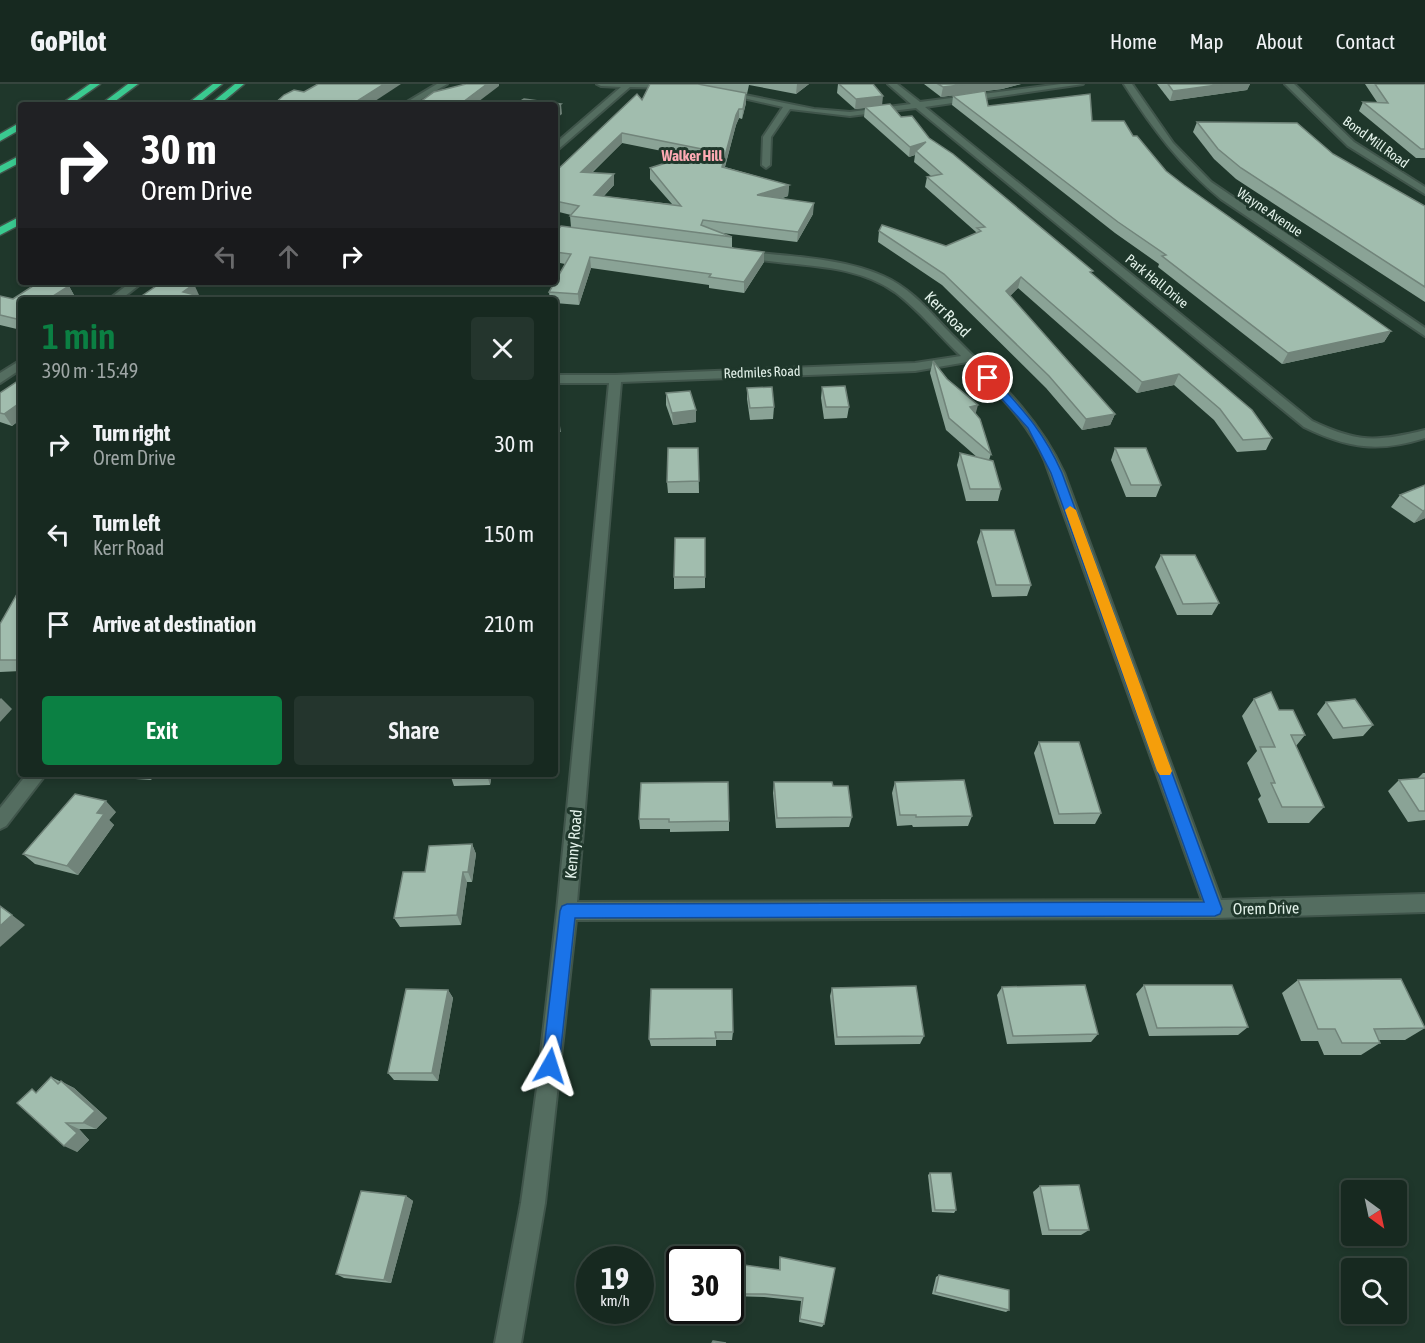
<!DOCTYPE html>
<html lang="en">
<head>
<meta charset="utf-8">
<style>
  :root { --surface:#172920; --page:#24352d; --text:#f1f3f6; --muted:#9ea6a5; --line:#36453e; --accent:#0b8043 }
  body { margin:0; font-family:"Asap Condensed",sans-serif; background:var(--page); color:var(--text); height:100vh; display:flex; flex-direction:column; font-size:22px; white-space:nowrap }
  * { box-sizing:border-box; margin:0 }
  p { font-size:20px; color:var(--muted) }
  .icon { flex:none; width:33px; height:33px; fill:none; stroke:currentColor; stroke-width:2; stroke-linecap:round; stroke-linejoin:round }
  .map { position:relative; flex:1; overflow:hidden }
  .panel { position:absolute; left:18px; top:213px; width:540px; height:480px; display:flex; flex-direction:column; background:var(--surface); border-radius:6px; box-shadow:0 3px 9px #0003,0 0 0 2px var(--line) }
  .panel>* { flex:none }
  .hud { position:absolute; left:18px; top:18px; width:540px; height:183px; border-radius:6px; box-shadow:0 3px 9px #0003,0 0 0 2px var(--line); background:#202124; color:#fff; overflow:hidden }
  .needle { width:39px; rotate:147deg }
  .buttons { position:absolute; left:1341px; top:1096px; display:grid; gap:12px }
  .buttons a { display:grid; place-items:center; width:66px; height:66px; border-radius:6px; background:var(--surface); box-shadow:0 3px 9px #0003,0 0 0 2px var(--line); font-size:30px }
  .speed { position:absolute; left:576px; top:1162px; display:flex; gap:12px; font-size:30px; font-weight:700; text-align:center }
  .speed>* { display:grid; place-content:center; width:78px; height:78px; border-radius:50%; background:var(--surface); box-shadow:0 3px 9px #0003,0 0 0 2px var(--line); line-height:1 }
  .speed small { font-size:15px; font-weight:400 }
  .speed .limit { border:3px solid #111; border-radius:9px; background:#fff; color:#111 }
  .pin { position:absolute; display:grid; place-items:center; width:51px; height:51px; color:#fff; margin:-26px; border:3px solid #fff; border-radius:50%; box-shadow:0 2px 6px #0007 }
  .me { position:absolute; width:66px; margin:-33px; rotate:6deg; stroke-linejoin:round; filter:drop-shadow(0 0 4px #0008) }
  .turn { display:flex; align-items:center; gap:21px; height:126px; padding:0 24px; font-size:27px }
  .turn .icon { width:78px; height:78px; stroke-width:2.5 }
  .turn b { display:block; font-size:42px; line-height:51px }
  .lanes { display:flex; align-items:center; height:57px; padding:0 24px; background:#0003; justify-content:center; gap:30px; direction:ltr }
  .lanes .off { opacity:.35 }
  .round { display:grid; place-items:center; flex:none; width:63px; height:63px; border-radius:6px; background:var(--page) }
  .head { display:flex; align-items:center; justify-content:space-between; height:102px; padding:0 24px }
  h1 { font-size:36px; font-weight:600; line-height:45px; color:var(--accent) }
  .primary-button { display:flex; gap:12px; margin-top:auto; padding:12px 24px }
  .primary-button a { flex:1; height:69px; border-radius:6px; background:var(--accent); color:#fff; font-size:24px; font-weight:600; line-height:69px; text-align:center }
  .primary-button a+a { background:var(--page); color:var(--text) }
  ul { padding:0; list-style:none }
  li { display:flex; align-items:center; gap:18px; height:90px; padding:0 24px }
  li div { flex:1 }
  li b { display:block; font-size:22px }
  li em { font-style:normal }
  header { display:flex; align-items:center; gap:36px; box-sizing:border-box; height:84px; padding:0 30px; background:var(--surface); border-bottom:2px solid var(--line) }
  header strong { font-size:28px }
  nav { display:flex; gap:33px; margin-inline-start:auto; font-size:21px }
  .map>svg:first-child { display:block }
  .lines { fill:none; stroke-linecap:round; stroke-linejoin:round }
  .minor-casing { stroke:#40554b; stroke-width:4 }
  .tertiary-casing { stroke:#40554b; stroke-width:4 }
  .motorway-casing { stroke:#40554b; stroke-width:3 }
  .minor { fill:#546d60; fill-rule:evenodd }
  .tertiary { fill:#546d60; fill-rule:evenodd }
  .motorway { fill:#3aca90; fill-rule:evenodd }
  .wall { fill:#8aa396; fill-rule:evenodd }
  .shaded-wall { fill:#71847a }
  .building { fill:#a1bdae; stroke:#71847a; stroke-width:1.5; fill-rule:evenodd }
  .route { fill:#1a73e8; stroke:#114b97; stroke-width:1.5 }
  .slow { fill:#f59e0b }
  .labels { text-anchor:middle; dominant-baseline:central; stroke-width:6; stroke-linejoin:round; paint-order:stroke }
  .far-street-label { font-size:14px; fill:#e2f1e9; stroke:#1f372b }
  .far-neighbourhood-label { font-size:15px; font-weight:bold; fill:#feaab4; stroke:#1f372b }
  .street-label { font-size:16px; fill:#e2f1e9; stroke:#1f372b }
</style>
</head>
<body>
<header>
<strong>GoPilot</strong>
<nav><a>Home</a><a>Map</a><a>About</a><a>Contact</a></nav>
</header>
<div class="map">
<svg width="1425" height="1259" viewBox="0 0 1425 1259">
  <rect width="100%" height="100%" fill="#1f372b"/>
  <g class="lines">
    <!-- minor casing -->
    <g class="minor-casing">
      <g id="minor">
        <polygon points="437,0 447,0 412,21 402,21"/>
        <polygon points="597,0 670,0 673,2 669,4 630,3 555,68 555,60 621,3 601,2"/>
        <path d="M888 0H897L920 18 1061 0H1083L925 23 1312 337C1358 359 1377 358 1425 346V354C1378 369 1347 364 1304 343L916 24 850 32 790 25 771 53 770 81 766 84 762 81 763 53 783 23 721 9 725 7 814 25 850 28 911 20Z"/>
        <path d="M1124 0H1132L1173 59 1211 98 1425 244V252L1221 115C1181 82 1152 44 1124 0Z"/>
        <path d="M743 167C789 173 839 173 883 192 911 204 931 229 952 251 995 294 1038 332 1064 389L1221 816 1425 810V828L1215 834 576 836 545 1119 521 1259H495L521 1119 537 1004 557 827 609 299H555V291H615L915 279 961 272C939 251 919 226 895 208 850 176 791 184 739 172L738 170ZM967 278C997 308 1028 338 1045 377L1202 816 577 818 621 298 915 287Z"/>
        <polygon points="131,198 143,198 120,216 108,216"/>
        <polygon points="21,276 21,285 0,299 0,289"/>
        <polygon points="27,690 46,690 6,742 0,745 0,724"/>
      </g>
    </g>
    <!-- tertiary casing -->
    <g class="tertiary-casing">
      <polygon id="tertiary" points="1285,0 1294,0 1354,58 1425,103 1425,110 1348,62"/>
    </g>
    <!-- motorway casing -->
    <g class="motorway-casing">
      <g id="motorway">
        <polygon points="90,0 100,0 70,21 60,21"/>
        <polygon points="128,0 138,0 110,21 100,21"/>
        <polygon points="213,0 222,0 196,21 186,21"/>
        <polygon points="235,0 244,0 219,21 209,21"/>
        <polygon points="21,38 21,45 0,57 0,50"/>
        <polygon points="21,71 21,78 0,89 0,82"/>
        <polygon points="21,132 21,140 0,151 0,143"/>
      </g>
    </g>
    <!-- minor -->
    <use href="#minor" class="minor"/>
    <!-- tertiary -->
    <use href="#tertiary" class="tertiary"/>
    <!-- motorway -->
    <use href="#motorway" class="motorway"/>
  </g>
  <!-- wall -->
  <g class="wall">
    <path d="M650 0H809L796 10 749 1 747 10H746V19L742 35 739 34 736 41 725 83 789 101 788 112 780 115 813 130 797 158 722 149 732 153V163L764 178 744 209 709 204V201L591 184 579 221 555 219V216H550L549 208 565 180 555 178V149L571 143 570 132 571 131 555 127V88L642 16ZM622 59 687 72 650 84V95L672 120 604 112 614 101 592 89Z"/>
    <polygon points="838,0 873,0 882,21 901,33 929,54 1092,190 1272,354 1266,366 1237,368 1214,336 1174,301 1137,309 1018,204 1010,212 1115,330 1110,341 1082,346 1046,304 942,201 878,158 879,147 946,162 976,149 976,148 925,103 927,93 931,92 914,78 915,71 909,73 864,33 865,24 855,25 837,9"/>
    <polygon points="924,0 1021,0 1002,5 985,7 988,22 1092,37 1133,52 1166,87 1184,101 1391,247 1384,258 1282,280 1158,183 1159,180 1115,149 952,21 953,12 962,10 941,13"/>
    <polygon points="1157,0 1250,0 1247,6 1170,17"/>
    <polygon points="1365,0 1425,0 1425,74 1416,74 1359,27 1363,18 1377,18"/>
    <polygon points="1197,38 1333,70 1425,122 1425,218 1236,95 1214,75 1193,48"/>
    <polygon points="69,202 75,213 71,216 21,216 21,246 0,241 0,212 13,215"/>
    <polygon points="933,277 975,329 991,370 989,376 1001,405 998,417 966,417 957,381 960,369 978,374 946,346 930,289"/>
    <polygon points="21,295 21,335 12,342 0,338 0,309"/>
    <polygon points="822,303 849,323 847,334 824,335 821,314"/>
    <polygon points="747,304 774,323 773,335 750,336 747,315"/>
    <polygon points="666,309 696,338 673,341 666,321"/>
    <polygon points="698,364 699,409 668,409 667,398"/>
    <polygon points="1115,364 1161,401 1156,413 1126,413 1111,376"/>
    <polygon points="1425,401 1425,434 1414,439 1391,423 1400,411"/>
    <polygon points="981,446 1031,501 1027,512 992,513 977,458"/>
    <polygon points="705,454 705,504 674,505 674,493"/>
    <polygon points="1161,471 1219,519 1212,531 1177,531 1155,483"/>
    <polygon points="21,503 21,587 0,588 0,540"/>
    <polygon points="1254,615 1279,626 1305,651 1296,662 1324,723 1309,739 1268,739 1258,715 1261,712 1247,679 1257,667 1242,632"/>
    <polygon points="1326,618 1373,641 1363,652 1333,655 1317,630"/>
    <polygon points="1039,658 1101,729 1095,740 1054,740 1034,669"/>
    <polygon points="1423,689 1425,689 1425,736 1408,738 1388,707 1399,696 1418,694"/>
    <polygon points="102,690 154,690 151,696 104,693"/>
    <polygon points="450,690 492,690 490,701 454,702"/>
    <polygon points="774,698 833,702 852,733 849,743 776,744 773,709"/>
    <polygon points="895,698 972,732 968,742 913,743 912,741 897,742 892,709"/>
    <polygon points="641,699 729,737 729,747 670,748 670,745 640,745 639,735"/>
    <polygon points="116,728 109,736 114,741 78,791 35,780 23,770"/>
    <polygon points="472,760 476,770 472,798 467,798 461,841 400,843 394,834 425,788"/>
    <polygon points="1298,896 1425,944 1405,956 1379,956 1380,959 1361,971 1324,971 1318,957 1301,957 1282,909"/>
    <polygon points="1144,901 1248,943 1238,951 1149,952 1136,910"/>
    <polygon points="1002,903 1098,950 1091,958 1007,960 997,911"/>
    <polygon points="832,904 924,952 920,960 835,961 830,912"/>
    <polygon points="651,905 733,948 732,956 716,956 716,962 651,962 649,955"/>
    <polygon points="448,906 453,914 438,997 394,996 388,989"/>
    <polygon points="51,993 74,1004 107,1034 96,1045 79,1045 89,1056 77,1068 37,1007"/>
    <polygon points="930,1089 956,1126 954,1129 932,1128 928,1091"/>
    <polygon points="1040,1102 1089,1146 1081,1151 1042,1151 1033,1108"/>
    <polygon points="406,1112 413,1117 391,1199 344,1194 336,1190"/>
    <polygon points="780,1173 824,1240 822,1243 799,1238 801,1217 764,1213 730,1212 730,1179 779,1186 779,1176"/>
    <polygon points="939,1191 1009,1226 1006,1228 932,1210 936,1193"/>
  </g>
  <!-- shaded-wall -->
  <g class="shaded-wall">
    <polygon points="384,0 401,0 369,21 351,21"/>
    <polygon points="487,0 499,0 499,2 474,21 459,21"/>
    <polygon points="797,0 809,0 796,10"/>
    <polygon points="968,0 1021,0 1002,5 941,13 943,3"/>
    <polygon points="1224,0 1250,0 1247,6 1170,17 1173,7"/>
    <polygon points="746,9 746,19 742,35 743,25"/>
    <polygon points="883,12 882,22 855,25 856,15"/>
    <polygon points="561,20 562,30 555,35 555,24"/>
    <polygon points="739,25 739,34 736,41 722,93 722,83 736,31"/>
    <polygon points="622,49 622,59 582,98 581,88"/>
    <polygon points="926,58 916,67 915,71 909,73 910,63"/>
    <polygon points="614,90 614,101 595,121 594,111"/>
    <polygon points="789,101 788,112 757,122 757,111"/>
    <polygon points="814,119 813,130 797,158 798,148"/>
    <polygon points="764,168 764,178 744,209 744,198"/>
    <polygon points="590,173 591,184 579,221 578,210"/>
    <polygon points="1021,193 1018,204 1003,219 1006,207"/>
    <polygon points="194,200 199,211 192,216 183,208"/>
    <polygon points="69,202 75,213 71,216 47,216"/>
    <polygon points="1391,247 1384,258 1282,280 1288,269"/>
    <polygon points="1179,290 1174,301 1137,309 1142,298"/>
    <polygon points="21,318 21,335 12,342 4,330"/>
    <polygon points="978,321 975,332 970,323"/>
    <polygon points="696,326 696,338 673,341 672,329"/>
    <polygon points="1115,330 1110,341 1082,346 1086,335"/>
    <polygon points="555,336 559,336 561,348 555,348"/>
    <polygon points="1425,426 1425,434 1414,439 1423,427"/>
    <polygon points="1,614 12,625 0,638 0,615"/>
    <polygon points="146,690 154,690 151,696"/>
    <polygon points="487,690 492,690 490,701 487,691"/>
    <polygon points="106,717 116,728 109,736 114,741 78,791 67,782 97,729"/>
    <polygon points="472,760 476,770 472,798 468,788"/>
    <polygon points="463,788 467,798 461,841 457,831"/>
    <polygon points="12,831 25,841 0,863 0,842"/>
    <polygon points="448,906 453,914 438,997 432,989"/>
    <polygon points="61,997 74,1004 107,1034 96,1045 83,1039"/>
    <polygon points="66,1039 79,1045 89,1056 77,1068 64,1062"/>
    <polygon points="406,1112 413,1117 391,1199 384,1196"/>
  </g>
  <!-- building -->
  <g class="building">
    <polygon points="318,0 384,0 351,21 273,21 284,11 294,6 304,8"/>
    <polygon points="466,0 487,0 459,21 416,21 434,8"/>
    <path d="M650 0H698L746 9 743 25H739L736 31 722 83 789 101 757 111 814 119 798 148 703 136 701 141 732 153 570 132 579 122 555 117V107L558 104 555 101V88L637 10 642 16ZM622 49 707 66 650 84 681 122 594 111 614 90 581 88Z"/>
    <polygon points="839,0 873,0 883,12 856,15"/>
    <polygon points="938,0 968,0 943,3"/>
    <polygon points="1168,0 1224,0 1173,7"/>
    <polygon points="1375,0 1425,0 1425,65 1421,65 1363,18 1388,19"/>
    <polygon points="985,7 988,22 1090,10 1092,37 1124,37 1133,52 1137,52 1166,87 1184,101 1391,247 1288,269 1162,172 1166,171 1118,138 953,12"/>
    <polygon points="524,15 561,20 555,24 555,21 514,21"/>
    <polygon points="890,20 901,33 912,32 929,54 953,70 1093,187 1090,188 1252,326 1272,354 1243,356 1220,325 1179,290 1142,298 1021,193 1006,207 1115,330 1086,335 1049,292 944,190 879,147 882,141 946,162 981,147 977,144 985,143 927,93 942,90 916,67 926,58 910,63 865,23"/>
    <polygon points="1197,38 1297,39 1333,70 1425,122 1425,203 1241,84 1218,65"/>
    <polygon points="561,142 764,168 744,198 709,193 711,190 590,173 578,210 549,208 571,170 555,168 555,149"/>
    <polygon points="39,198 49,198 69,202 47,216 21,216 21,236 0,231 0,212 13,215"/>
    <polygon points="162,198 185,198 194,200 183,208 215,216 136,216"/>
    <polygon points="933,277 947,295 978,321 970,323 980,335 991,370 949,334"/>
    <polygon points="21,295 21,318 4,330 0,329 0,309"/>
    <polygon points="845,302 849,323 826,323 822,303"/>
    <polygon points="772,303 774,323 750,324 747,304"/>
    <polygon points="690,307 696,326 672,329 666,309"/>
    <polygon points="555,316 559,336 555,336"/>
    <polygon points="668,364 698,364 699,397 667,398"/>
    <polygon points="1115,364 1146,364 1161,401 1131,401"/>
    <polygon points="960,369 993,377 1001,405 970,405"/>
    <polygon points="1425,401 1425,426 1423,427 1400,411"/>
    <polygon points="981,446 1014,446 1031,501 996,501"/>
    <polygon points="675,454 705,454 705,493 674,493"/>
    <polygon points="1161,471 1195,471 1219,519 1183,520"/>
    <polygon points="21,503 21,576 0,576 0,540"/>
    <polygon points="1271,608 1279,626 1293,626 1305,651 1291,651 1324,723 1282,723 1271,699 1275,699 1260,663 1275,663 1254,615"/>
    <polygon points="1355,615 1373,641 1343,644 1326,618"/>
    <polygon points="1039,658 1079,658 1101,729 1059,730"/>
    <rect x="450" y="690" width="37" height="1"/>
    <polygon points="1425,694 1425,727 1419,727 1399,696"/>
    <polygon points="964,696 972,732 916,733 916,731 900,731 895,698"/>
    <polygon points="728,698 729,737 669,738 669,735 639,735 641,699"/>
    <polygon points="774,698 832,698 833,702 848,702 852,733 777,734"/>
    <polygon points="75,710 106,717 97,729 104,730 67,782 23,770"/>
    <polygon points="472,760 468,788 463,788 457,831 394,834 403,788 425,788 429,762"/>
    <polygon points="0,822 12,831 0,842"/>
    <polygon points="1401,895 1425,944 1374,945 1380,959 1342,959 1335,945 1318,945 1298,896"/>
    <polygon points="1085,901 1098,950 1013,952 1002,903"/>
    <polygon points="1144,901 1232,901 1248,943 1157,944"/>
    <polygon points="916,902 924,952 837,953 832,904"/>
    <polygon points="406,905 448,906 432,989 388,989"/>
    <polygon points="651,905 732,905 733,948 715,948 716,954 649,955"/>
    <polygon points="51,993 58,1000 61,997 95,1027 83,1039 66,1039 77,1049 64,1062 17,1019 32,1005 36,1009"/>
    <polygon points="930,1089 951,1089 956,1126 935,1126"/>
    <polygon points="1079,1101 1089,1146 1049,1146 1040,1102"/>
    <polygon points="361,1107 406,1112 384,1196 336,1190"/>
    <polygon points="780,1173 835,1184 824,1240 800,1235 803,1214 765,1210 730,1210 730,1179 780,1186"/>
    <polygon points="939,1191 1009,1206 1009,1226 935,1208"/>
    <polygon points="713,1257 726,1259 712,1259"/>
  </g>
  <!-- route -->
  <path class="route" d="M988 291 992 292C1023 326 1043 346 1062 389L1222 825 1220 830 1215 832 575 834 559 982 557 988 550 991 544 988 542 982 560 827 562 822 567 820 1204 818 1051 389 1028 344 983 294Z"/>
  <!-- slow -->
  <polygon class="slow" points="1070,422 1076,426 1172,687 1170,691 1160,691 1157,687 1065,426"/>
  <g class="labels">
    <!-- far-street labels -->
    <g class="far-street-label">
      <text transform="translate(1376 58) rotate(36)">Bond Mill Road</text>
      <text transform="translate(1270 128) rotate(34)">Wayne Avenue</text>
      <text transform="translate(1157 197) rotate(39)">Park Hall Drive</text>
      <text transform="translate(762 288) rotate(-2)">Redmiles Road</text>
    </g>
    <!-- far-neighbourhood labels -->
    <g class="far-neighbourhood-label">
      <text x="692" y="71">Walker Hill</text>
    </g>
    <!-- street labels -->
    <g class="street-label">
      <text transform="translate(948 230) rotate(45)">Kerr Road</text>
      <text transform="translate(573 760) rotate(-85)">Kenny Road</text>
      <text transform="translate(1266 824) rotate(-1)">Orem Drive</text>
    </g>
  </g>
</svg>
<div class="buttons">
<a><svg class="needle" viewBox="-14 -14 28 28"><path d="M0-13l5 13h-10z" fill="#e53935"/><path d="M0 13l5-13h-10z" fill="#9ea6a5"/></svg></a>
<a><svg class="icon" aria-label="search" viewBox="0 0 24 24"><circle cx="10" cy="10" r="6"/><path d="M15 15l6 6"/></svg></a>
</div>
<div class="speed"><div>19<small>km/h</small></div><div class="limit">30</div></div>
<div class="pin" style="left:988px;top:294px;background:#d93025"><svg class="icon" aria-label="arrive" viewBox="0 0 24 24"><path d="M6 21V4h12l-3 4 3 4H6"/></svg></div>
<svg class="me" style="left:550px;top:982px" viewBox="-20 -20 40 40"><path d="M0-17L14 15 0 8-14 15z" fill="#1a73e8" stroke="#fff" stroke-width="4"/></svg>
<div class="hud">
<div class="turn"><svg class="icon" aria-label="right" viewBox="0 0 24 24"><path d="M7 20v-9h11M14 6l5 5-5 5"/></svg><div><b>30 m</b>Orem Drive</div></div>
<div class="lanes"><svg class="icon off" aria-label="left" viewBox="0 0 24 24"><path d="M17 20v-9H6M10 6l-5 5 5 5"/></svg><svg class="icon off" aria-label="ahead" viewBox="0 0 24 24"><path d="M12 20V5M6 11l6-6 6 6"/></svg><svg class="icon" aria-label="right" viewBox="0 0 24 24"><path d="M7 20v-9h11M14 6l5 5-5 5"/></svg></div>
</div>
<section class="panel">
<div class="head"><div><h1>1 min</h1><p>390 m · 15:49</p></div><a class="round"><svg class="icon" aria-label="close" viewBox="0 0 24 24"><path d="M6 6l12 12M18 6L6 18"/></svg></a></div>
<ul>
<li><svg class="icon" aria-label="right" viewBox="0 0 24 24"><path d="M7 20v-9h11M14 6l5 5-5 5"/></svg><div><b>Turn right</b><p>Orem Drive</p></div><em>30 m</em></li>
<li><svg class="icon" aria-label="left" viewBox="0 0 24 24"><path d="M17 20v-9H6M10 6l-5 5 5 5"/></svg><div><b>Turn left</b><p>Kerr Road</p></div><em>150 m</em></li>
<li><svg class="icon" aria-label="arrive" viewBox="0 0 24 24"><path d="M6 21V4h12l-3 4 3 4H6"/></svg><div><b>Arrive at destination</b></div><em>210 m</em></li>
</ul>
<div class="primary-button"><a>Exit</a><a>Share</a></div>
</section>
</div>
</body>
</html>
